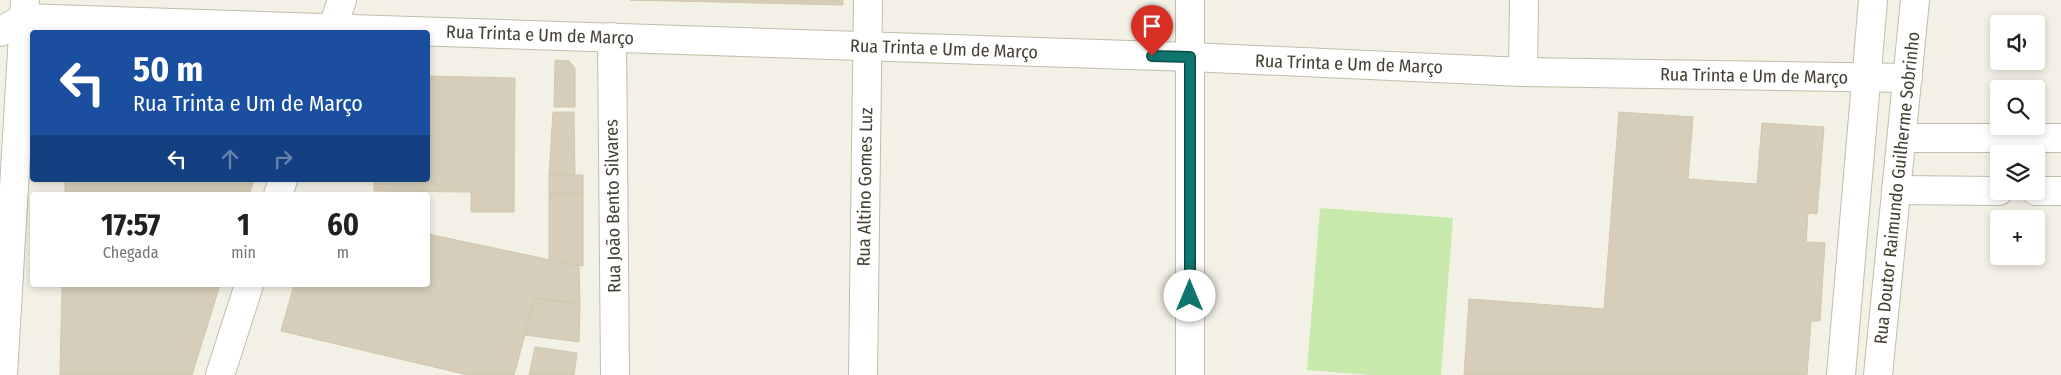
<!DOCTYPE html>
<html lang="pt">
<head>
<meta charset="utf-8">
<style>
  :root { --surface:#fff; --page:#f6f6f6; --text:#202124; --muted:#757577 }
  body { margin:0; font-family:"Fira Sans Condensed",sans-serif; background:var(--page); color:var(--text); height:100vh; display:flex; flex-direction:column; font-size:19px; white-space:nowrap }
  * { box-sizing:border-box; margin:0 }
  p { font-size:16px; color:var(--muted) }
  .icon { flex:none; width:28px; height:28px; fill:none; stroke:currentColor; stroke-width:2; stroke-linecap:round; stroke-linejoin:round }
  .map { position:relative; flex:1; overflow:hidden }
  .side { position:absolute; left:30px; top:192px; width:400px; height:95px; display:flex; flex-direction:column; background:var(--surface); border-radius:5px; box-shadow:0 2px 8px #0003 }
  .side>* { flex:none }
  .banner { position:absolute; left:30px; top:30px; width:400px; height:152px; border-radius:5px; box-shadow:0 2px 8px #0003; background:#1a4fa0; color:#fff; overflow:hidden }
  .buttons { position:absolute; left:1990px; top:15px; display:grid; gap:10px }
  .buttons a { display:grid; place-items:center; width:55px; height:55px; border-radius:5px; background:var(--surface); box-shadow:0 2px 8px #0003; font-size:25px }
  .pin { position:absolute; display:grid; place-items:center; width:42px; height:42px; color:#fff; margin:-51px -21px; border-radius:50% 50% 50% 0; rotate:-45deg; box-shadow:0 0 5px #0007 }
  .pin .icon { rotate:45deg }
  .me { position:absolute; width:55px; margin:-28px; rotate:0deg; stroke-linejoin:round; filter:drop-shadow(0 0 4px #0008) }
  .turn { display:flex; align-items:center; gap:18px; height:105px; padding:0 20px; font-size:22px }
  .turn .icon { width:65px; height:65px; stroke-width:2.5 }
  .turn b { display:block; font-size:35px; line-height:42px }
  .lanes { display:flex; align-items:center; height:48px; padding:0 20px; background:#0003; justify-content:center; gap:25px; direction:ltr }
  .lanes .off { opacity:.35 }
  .eta { display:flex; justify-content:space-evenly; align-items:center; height:85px; text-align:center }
  .eta b { font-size:30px; font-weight:700; line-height:35px }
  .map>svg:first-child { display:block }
  .green { fill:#c7eaac }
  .building { fill:#d6ceba; stroke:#d1c7ad }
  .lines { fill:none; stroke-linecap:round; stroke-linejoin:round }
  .minor-casing { stroke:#c2bdaa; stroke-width:30 }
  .tertiary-casing { stroke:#c2bdaa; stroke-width:30 }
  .minor { stroke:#fff; stroke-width:28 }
  .tertiary { stroke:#fff; stroke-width:28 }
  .route-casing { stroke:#0a4d48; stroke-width:12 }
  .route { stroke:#0f766e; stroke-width:9 }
  .labels { text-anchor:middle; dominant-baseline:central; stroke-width:4.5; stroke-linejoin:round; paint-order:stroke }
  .street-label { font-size:18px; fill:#464134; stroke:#fff }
</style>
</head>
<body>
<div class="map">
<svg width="2061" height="375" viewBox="0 0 2061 375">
  <rect width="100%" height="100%" fill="#f3f1e5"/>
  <!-- green -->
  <polygon class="green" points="1320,208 1453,218 1441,375 1371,375 1307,370"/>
  <!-- building -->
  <g class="building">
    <polygon points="630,0 843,0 843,5"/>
    <polygon points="555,60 569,61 575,68 575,107 554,107"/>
    <polygon points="428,76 515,78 514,212 471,212 471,192 374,191 374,180 428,180"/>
    <polygon points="553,112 574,112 575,175 549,175"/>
    <polygon points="1619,112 1693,117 1688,179 1757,184 1762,123 1824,127 1817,214 1808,213 1806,242 1825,243 1820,321 1811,321 1807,375 1464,375 1469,299 1604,309"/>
    <polygon points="549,175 583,175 583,193 549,194"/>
    <polygon points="65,180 254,180 249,195 65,195"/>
    <polygon points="583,193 583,266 549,261 549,194"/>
    <polygon points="428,234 579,266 580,304 535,298 514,375 468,375 281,331 294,285 428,285"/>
    <polygon points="62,285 220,285 192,375 60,375"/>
    <polygon points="535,298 580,304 579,342 525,335"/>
    <polygon points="535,347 577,353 574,375 529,375"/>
  </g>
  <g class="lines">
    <!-- minor casing -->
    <g class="minor-casing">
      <g id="minor">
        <polyline points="0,32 23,18 1190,57 1523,72 1908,78"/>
        <polyline points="612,37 615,375"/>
        <polyline points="1523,72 1524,0"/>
        <polyline points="1902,138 2061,138"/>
        <polyline points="1896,190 1999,191"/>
        <polyline points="2036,191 2061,191"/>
        <polyline points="863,375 868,0"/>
        <polyline points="1190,375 1190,0"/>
      </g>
    </g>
    <!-- tertiary casing -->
    <g class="tertiary-casing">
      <g id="tertiary">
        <polyline points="331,32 342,0"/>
        <polyline points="278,195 283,180"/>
        <polyline points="3,375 25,0"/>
        <polyline points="220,375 249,285"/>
        <polyline points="1841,375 1873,0"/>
        <polyline points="1878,375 1915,0"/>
      </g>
    </g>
    <!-- minor -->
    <use href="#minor" class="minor"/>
    <!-- tertiary -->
    <use href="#tertiary" class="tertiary"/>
  </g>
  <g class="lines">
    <!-- route casing -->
    <g class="route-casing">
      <polyline id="route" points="1152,56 1190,57 1190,296"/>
    </g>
    <!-- route -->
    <use href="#route" class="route"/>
  </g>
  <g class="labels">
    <!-- street labels -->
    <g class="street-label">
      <text transform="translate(540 35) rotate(2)">Rua Trinta e Um de Março</text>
      <text transform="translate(944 49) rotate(2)">Rua Trinta e Um de Março</text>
      <text transform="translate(1349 64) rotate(2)">Rua Trinta e Um de Março</text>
      <text transform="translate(1754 76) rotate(1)">Rua Trinta e Um de Março</text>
      <text transform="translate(865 187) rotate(-89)">Rua Altino Gomes Luz</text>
      <text transform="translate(1897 188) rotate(-84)">Rua Doutor Raimundo Guilherme Sobrinho</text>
      <text transform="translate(613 206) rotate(-91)">Rua João Bento Silvares</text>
    </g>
  </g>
</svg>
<div class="buttons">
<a><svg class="icon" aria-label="sound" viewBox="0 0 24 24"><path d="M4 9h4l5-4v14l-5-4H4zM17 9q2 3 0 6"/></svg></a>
<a><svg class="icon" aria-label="search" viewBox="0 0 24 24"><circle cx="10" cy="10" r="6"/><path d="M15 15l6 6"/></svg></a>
<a><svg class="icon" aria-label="layers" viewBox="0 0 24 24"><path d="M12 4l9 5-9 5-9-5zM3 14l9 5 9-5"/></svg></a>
<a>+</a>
</div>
<div class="pin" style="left:1152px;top:56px;background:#d93025"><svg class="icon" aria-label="arrive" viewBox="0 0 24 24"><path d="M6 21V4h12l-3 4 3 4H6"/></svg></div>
<svg class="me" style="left:1190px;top:296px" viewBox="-20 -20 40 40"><circle r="19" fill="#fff"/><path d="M0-13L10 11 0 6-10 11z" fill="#0f766e"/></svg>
<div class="banner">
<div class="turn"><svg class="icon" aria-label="left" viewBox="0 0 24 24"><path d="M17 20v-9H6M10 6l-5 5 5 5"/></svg><div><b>50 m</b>Rua Trinta e Um de Março</div></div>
<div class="lanes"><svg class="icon" aria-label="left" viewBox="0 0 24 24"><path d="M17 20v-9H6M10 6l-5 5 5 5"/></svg><svg class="icon off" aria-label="ahead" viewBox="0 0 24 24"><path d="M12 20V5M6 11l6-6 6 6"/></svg><svg class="icon off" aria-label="right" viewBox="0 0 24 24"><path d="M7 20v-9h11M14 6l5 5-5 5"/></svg></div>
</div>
<section class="side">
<div class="eta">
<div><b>17:57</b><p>Chegada</p></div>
<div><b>1</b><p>min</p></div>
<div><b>60</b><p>m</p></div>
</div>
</section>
</div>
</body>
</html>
